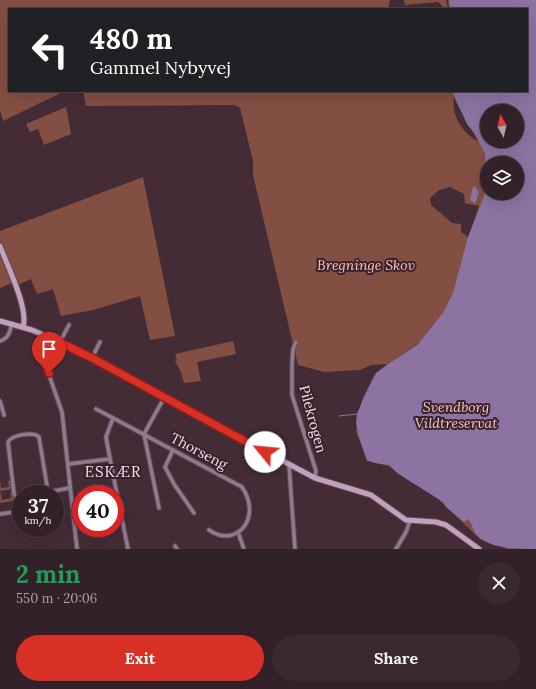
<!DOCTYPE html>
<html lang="en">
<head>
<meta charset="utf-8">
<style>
  :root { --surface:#332129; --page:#3b2931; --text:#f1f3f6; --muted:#a9a3a8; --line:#4e3e46; --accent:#d93025 }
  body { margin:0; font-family:Lora,serif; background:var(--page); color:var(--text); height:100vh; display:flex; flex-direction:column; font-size:15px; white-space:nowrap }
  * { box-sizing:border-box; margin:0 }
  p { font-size:13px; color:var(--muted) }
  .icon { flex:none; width:22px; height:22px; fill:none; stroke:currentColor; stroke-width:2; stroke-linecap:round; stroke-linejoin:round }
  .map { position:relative; height:549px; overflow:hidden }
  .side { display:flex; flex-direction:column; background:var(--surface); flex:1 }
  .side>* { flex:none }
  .top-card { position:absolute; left:8px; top:8px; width:520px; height:84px; border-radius:0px; box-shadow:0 4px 16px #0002,0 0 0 1px var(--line); background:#202124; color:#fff; overflow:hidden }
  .needle { width:26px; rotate:352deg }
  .controls { position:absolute; left:480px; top:104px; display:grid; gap:8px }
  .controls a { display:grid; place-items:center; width:44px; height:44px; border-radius:50%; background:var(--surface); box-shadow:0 4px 16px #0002,0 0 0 1px var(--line); font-size:20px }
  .speed { position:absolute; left:12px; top:485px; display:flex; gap:8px; font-size:20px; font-weight:700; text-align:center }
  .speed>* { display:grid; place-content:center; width:52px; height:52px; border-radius:50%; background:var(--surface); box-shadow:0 4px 16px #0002,0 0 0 1px var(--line); line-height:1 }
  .speed small { font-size:10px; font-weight:400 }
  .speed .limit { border:6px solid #d22; background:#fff; color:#111 }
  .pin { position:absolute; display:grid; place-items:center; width:34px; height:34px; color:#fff; margin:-41px -17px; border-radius:50% 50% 50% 0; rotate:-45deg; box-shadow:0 0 4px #0007 }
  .pin .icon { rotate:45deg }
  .me { position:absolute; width:44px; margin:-22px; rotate:298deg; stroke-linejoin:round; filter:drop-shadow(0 0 3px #0008) }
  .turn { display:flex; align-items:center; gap:14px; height:84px; padding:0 16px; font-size:18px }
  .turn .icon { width:52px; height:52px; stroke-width:2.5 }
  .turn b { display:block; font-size:28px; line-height:34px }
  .round { display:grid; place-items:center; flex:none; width:42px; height:42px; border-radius:21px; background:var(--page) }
  .headline { display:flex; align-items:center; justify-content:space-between; height:68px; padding:0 16px }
  h1 { font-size:24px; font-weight:800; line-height:30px; color:#1e9e55 }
  .primary-button { display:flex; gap:8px; margin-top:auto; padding:8px 16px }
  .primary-button a { flex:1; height:46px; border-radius:24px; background:var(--accent); color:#fff; font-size:16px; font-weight:800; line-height:46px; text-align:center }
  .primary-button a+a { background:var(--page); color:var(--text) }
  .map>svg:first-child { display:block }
  .green { fill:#834f42; fill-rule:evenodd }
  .water { fill:#8c73a2; fill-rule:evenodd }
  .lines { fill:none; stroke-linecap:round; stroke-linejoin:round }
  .stream { stroke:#8c73a2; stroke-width:1 }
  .street-casing { stroke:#604953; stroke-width:5.5 }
  .secondary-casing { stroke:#604953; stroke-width:7 }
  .street { stroke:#8e7b8c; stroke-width:3.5 }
  .secondary { stroke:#c1a2be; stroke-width:5 }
  .route-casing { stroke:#8d1f18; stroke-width:10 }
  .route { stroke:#d93025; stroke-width:7 }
  .labels { text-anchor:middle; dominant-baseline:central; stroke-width:4; stroke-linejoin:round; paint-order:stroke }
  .park-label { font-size:14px; font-style:italic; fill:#fdc8ba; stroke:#39222d }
  .street-label { font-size:14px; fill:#f1e1e8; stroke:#39222d }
  .neighbourhood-label { font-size:15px; letter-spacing:1px; fill:#f1e1e8; stroke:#39222d }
</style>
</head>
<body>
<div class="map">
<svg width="536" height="549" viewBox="0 0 536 549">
  <rect width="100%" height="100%" fill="#442c37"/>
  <!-- green -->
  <g class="green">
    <polygon points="0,0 390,0 388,9 9,9 9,91 65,91 3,121 0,110"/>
    <polygon points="404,0 446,0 448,9 443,7 438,2 405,5"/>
    <path d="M448 0H536V549H507L480 539 436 497 389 466 367 461 356 431 362 400 375 374 419 345 421 341 388 364 371 365 360 370 325 372 298 365 253 175V161L240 108 235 105 86 106 83 91H527V9H449ZM454 97 456 102 478 141C462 133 451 115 454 97ZM487 111H517V141H487ZM487 163H517V193H487ZM450 187 464 194 465 203 479 206 467 242 468 237 461 232V224L452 223 431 205 430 198 439 190Z"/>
    <polygon points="66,107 71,134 44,145 38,129 30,132 26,124"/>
    <polygon points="143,177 175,336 150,340 140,296 93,310 61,316 53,289 37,294 31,279 18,285 0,241 0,231"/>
    <polygon points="0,252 12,283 0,288"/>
    <polygon points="233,341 236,354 197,362 201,381 184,383 181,372 175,361 177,360 175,354"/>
    <polygon points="0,481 1,488 9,487 8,481 10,481 12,489 0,491 2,500 11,498 10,492 12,492 13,495 21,500 0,503"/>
  </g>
  <!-- water -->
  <g class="water">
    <path d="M449 0H536V549C517 549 487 549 475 533 473 529 472 524 468 519L464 522 446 507 443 502 397 473 389 465 375 463 367 460 359 437 356 423 357 414 365 395 376 373 388 364 418 344 443 313 453 293 468 237 484 196 487 185 485 154 475 134 467 124 452 91H527V9H450ZM487 111H517V141H487ZM487 163H517V193H487Z"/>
    <polygon points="475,186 479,192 475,204 470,200 473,187"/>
  </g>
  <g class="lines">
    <!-- stream -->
    <polyline class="stream" points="339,416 357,414"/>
    <!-- street casing -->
    <g class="street-casing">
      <g id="street">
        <polyline points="47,336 43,347 43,358 62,412 77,549"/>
        <path d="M0 341C9 338 9 333 12 324"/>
        <polyline points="60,342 69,325"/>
        <polyline points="296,342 293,349 292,364 292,395 316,471 315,478"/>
        <polyline points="92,358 100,342"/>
        <polyline points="0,401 4,415"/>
        <polyline points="96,409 113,418 106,437 110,459"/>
        <path d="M113 418 242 487C263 518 236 549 209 530"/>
        <polyline points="173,450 165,467 174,484 194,513"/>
        <polyline points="68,464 110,459 128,549"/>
        <polyline points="289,465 295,549"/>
        <polyline points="36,494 70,488"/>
        <path d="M21 497H16L14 494 8 442C12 435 33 431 39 437L48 492"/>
        <polyline points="55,499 59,521"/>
        <polyline points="159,508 144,434 164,398"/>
        <polyline points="0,514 14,512 21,508"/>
        <polyline points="239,535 244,549"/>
        <polyline points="175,546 177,549"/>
        <polyline points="396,549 406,532 410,521"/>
      </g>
    </g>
    <!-- secondary casing -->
    <g class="secondary-casing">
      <g id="secondary">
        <path d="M0 246C7 265 29 309 23 327"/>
        <polyline points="0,321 32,330 60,342 315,478 371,495 406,520 436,522 446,525 479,549"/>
      </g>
    </g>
    <!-- street -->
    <use href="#street" class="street"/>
    <!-- secondary -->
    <use href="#secondary" class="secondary"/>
  </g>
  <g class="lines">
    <!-- route casing -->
    <g class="route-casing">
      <polyline id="route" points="49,373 42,352 47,336 92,358 265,452"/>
    </g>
    <!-- route -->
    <use href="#route" class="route"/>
  </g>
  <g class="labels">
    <!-- park labels -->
    <g class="park-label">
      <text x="366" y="265">Bregninge Skov</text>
      <text x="456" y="407">Svendborg<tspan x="456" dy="16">Vildtreservat</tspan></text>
    </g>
    <!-- street labels -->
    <g class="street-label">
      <text transform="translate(313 419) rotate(75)">Pilekrogen</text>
      <text transform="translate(199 451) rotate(28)">Thorseng</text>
    </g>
    <!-- neighbourhood labels -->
    <g class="neighbourhood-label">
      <text x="113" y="471">ESKÆR</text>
    </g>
  </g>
</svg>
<div class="controls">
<a><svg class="needle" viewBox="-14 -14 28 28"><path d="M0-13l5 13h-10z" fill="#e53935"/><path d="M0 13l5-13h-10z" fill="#a9a3a8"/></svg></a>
<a><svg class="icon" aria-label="layers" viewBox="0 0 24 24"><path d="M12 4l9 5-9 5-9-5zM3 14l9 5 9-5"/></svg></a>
</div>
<div class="speed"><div>37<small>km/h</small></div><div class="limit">40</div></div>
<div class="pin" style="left:49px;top:373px;background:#d93025"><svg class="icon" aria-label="arrive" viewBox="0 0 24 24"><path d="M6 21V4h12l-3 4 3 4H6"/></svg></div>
<svg class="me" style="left:265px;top:452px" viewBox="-20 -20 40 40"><circle r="19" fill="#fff"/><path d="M0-13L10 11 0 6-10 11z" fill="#d93025"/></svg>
<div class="top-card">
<div class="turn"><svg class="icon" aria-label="left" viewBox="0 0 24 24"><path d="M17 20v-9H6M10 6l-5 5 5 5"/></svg><div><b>480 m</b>Gammel Nybyvej</div></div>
</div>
</div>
<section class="side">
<div class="headline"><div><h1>2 min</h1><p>550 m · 20:06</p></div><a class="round"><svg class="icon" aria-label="close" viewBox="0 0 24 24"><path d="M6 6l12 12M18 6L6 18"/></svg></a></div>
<div class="primary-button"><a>Exit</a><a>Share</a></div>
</section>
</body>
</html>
